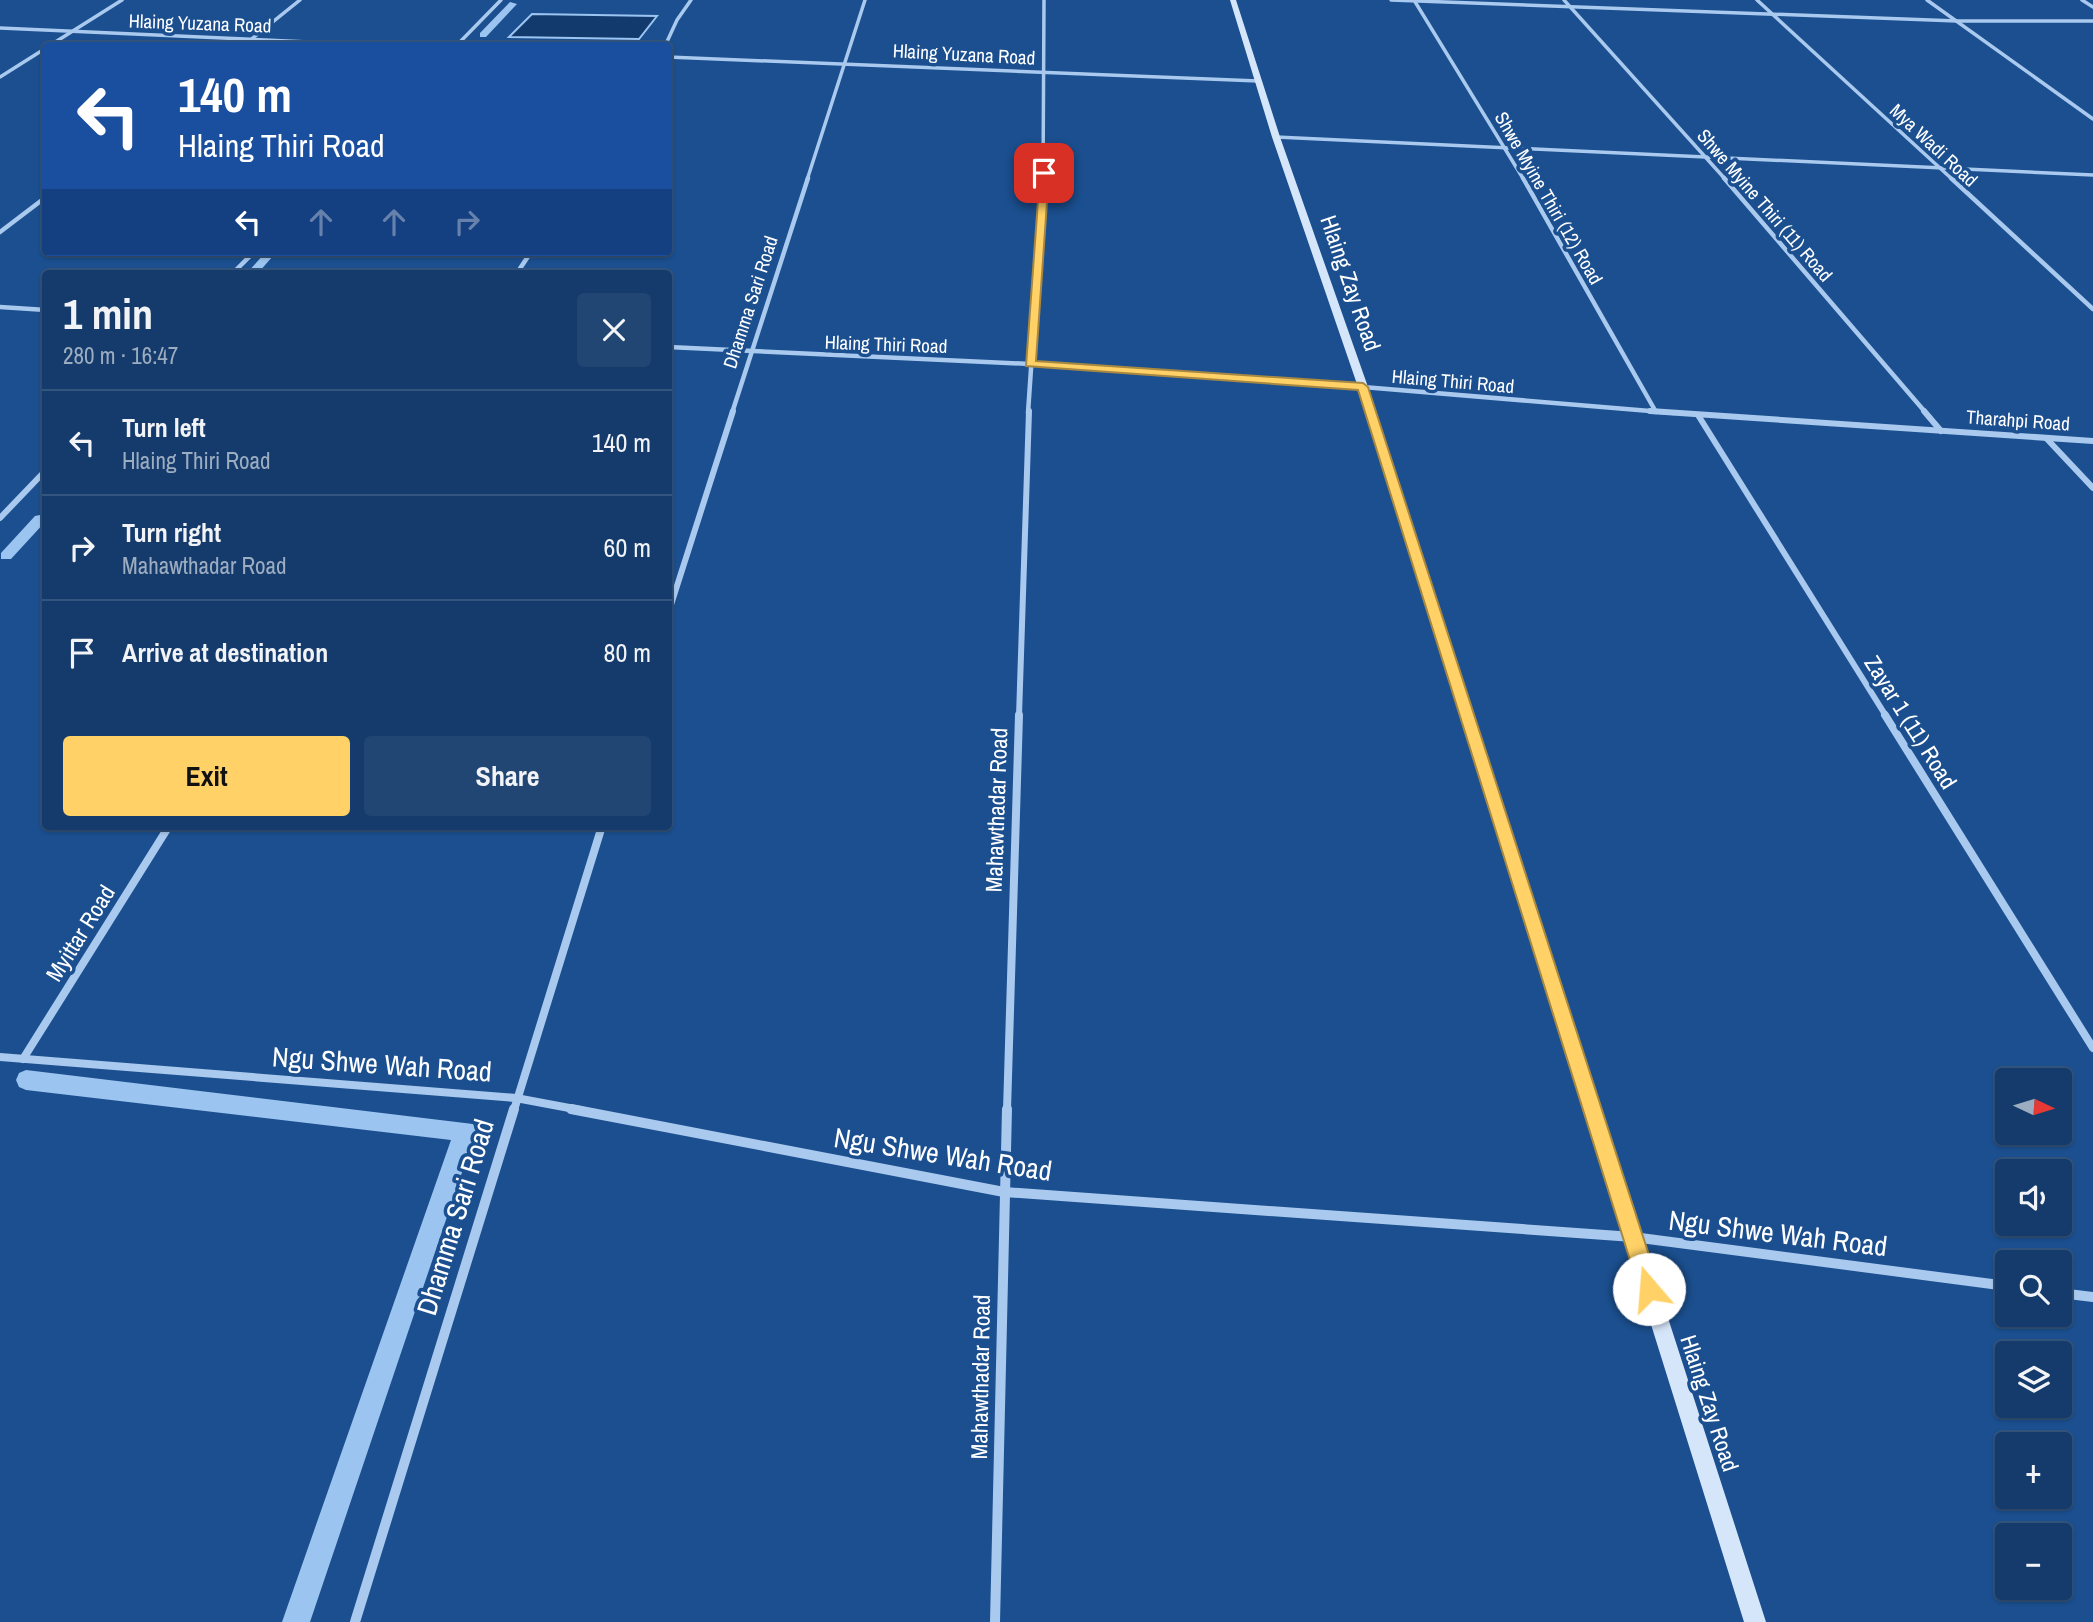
<!DOCTYPE html>
<html lang="en">
<head>
<meta charset="utf-8">
<style>
  :root { --surface:#143b6b; --page:#214673; --text:#f1f3f6; --muted:#9dadc1; --line:#33557e; --accent:#ffd166 }
  body { margin:0; font-family:"Archivo Narrow",sans-serif; background:var(--page); color:var(--text); height:100vh; display:flex; flex-direction:column; font-size:26px; white-space:nowrap }
  * { box-sizing:border-box; margin:0 }
  p { font-size:23px; color:var(--muted) }
  .icon { flex:none; width:38px; height:38px; fill:none; stroke:currentColor; stroke-width:2; stroke-linecap:round; stroke-linejoin:round }
  .map { position:relative; flex:1; overflow:hidden }
  .panel { position:absolute; left:42px; top:270px; width:630px; height:560px; display:flex; flex-direction:column; background:var(--surface); border-radius:7px; box-shadow:0 2px 5px #0004,0 0 0 2px var(--line) }
  .panel>* { flex:none }
  .hud { position:absolute; left:42px; top:42px; width:630px; height:214px; border-radius:7px; box-shadow:0 2px 5px #0004,0 0 0 2px var(--line); background:#1a4fa0; color:#fff; overflow:hidden }
  .needle { width:46px; rotate:94deg }
  .fabs { position:absolute; left:1995px; top:1068px; display:grid; gap:14px }
  .fabs a { display:grid; place-items:center; width:77px; height:77px; border-radius:7px; background:var(--surface); box-shadow:0 2px 5px #0004,0 0 0 2px var(--line); font-size:35px }
  .pin { position:absolute; display:grid; place-items:center; width:60px; height:60px; color:#fff; margin:-30px; border-radius:14px; box-shadow:0 4px 10px #0006 }
  .me { position:absolute; width:77px; margin:-38px; rotate:342deg; stroke-linejoin:round; filter:drop-shadow(0 0 5px #0008) }
  .turn { display:flex; align-items:center; gap:24px; height:147px; padding:0 21px; font-size:32px }
  .turn .icon { width:91px; height:91px; stroke-width:2.5 }
  .turn b { display:block; font-size:49px; line-height:60px }
  .lanes { display:flex; align-items:center; height:66px; padding:0 21px; background:#0003; justify-content:center; gap:35px; direction:ltr }
  .lanes .off { opacity:.35 }
  .round { display:grid; place-items:center; flex:none; width:74px; height:74px; border-radius:7px; background:var(--page) }
  .headline { display:flex; align-items:center; justify-content:space-between; height:119px; padding:0 21px }
  h1 { font-size:42px; font-weight:700; line-height:52px }
  .button { display:flex; gap:14px; margin-top:auto; padding:14px 21px }
  .button a { flex:1; height:80px; border-radius:7px; background:var(--accent); color:#111; font-size:28px; font-weight:700; line-height:80px; text-align:center }
  .button a+a { background:var(--page); color:var(--text) }
  ul { padding:0; list-style:none }
  li { display:flex; align-items:center; gap:21px; height:105px; padding:0 21px; border-top:2px solid var(--line) }
  li div { flex:1 }
  li b { display:block; font-size:26px }
  li em { font-style:normal }
  .map>svg:first-child { display:block }
  .water { fill:#123a6d; stroke:#9cc4f0; stroke-width:2 }
  .lines { fill:none; stroke-linecap:round; stroke-linejoin:round }
  .stream { fill:#9cc4f0; fill-rule:evenodd }
  .street-far4 { stroke:#a9c9ee; stroke-width:3.5 }
  .street-far3 { stroke:#a9c9ee; stroke-width:4.5 }
  .street-far2 { stroke:#a9c9ee; stroke-width:6 }
  .street-far1 { stroke:#a9c9ee; stroke-width:8 }
  .street { stroke:#a9c9ee; stroke-width:10 }
  .secondary { fill:#d6e6fa; fill-rule:evenodd }
  .route { fill:#ffd166; stroke:#a68842; stroke-width:2 }
  .labels { text-anchor:middle; dominant-baseline:central; stroke-width:7; stroke-linejoin:round; paint-order:stroke }
  .far-street-label { font-size:19px; fill:#fff; stroke:#1b4f8f }
  .street-label { font-size:23px; fill:#fff; stroke:#1b4f8f }
  .near-street-label { font-size:28px; fill:#fff; stroke:#1b4f8f }
</style>
</head>
<body>
<div class="map">
<svg width="2093" height="1622" viewBox="0 0 2093 1622">
  <rect width="100%" height="100%" fill="#1b4f8f"/>
  <!-- water -->
  <polygon class="water" points="532,14 657,16 639,39 509,37"/>
  <g class="lines">
    <!-- stream -->
    <g class="stream">
      <polygon points="510,2 517,4 486,37 480,37 480,33"/>
      <polygon points="264,254 273,256 258,273 247,273"/>
      <polygon points="40,515 45,516 45,522 11,559 1,559 1,553 35,516"/>
      <polygon points="26,1070 473,1124 476,1131 310,1622 282,1622 451,1140 26,1090 19,1087 16,1080 19,1073"/>
    </g>
    <!-- street-far4 -->
    <g class="street-far4">
      <polyline points="1391,0 1957,21 2093,21"/>
      <polyline points="1414,0 1524,180"/>
      <polyline points="1564,0 1726,180"/>
      <polyline points="1757,0 1953,180"/>
      <polyline points="1927,0 2093,119"/>
      <polyline points="2082,0 2093,7"/>
      <polyline points="0,28 398,46"/>
      <polyline points="49,46 122,0"/>
      <polyline points="243,46 300,0"/>
      <polyline points="456,46 501,0"/>
      <polyline points="665,46 677,20 691,0"/>
      <polyline points="668,57 1258,81"/>
      <polyline points="0,77 46,48"/>
      <polyline points="1276,137 2093,175"/>
      <polyline points="807,180 865,0"/>
      <polyline points="1043,180 1044,0"/>
    </g>
    <!-- street-far3 -->
    <g class="street-far3">
      <polyline points="1523,178 1656,412"/>
      <polyline points="1724,178 1926,413"/>
      <polyline points="1951,178 2093,309"/>
      <polyline points="0,232 46,197"/>
      <polyline points="233,273 254,252"/>
      <polyline points="517,273 531,252"/>
      <polyline points="0,307 46,310"/>
      <polyline points="668,347 1030,364 1363,387 1674,413"/>
      <polyline points="732,413 808,178"/>
      <polyline points="1028,413 1044,178"/>
    </g>
    <!-- street-far2 -->
    <g class="street-far2">
      <polyline points="1650,411 2093,441"/>
      <polyline points="1924,411 1941,431"/>
      <polyline points="1698,415 1886,716"/>
      <polyline points="2047,439 2093,488"/>
      <polyline points="0,518 46,470"/>
      <polyline points="668,614 733,411"/>
      <polyline points="1019,716 1029,411"/>
    </g>
    <!-- street-far1 -->
    <g class="street-far1">
      <polyline points="1885,715 2093,1048"/>
      <polyline points="0,1057 516,1098 580,1110"/>
      <polyline points="23,1059 169,826"/>
      <polyline points="514,1110 602,826"/>
      <polyline points="1007,1110 1019,715"/>
    </g>
    <!-- street -->
    <g class="street">
      <polyline points="571,1109 1004,1192 1633,1237 2007,1286"/>
      <polyline points="2060,1293 2093,1297"/>
      <polyline points="355,1622 514,1109"/>
      <polyline points="995,1622 1007,1109"/>
    </g>
    <!-- secondary -->
    <polygon class="secondary" points="1230,0 1236,0 1280,137 1368,387 1766,1622 1744,1622 1358,387 1272,137"/>
  </g>
  <!-- route -->
  <polygon class="route" points="1044,171 1049,173 1036,361 1363,383 1368,387 1660,1289 1657,1296 1649,1300 1642,1296 1639,1289 1358,390 1026,366 1040,173"/>
  <g class="labels">
    <!-- far-street labels -->
    <g class="far-street-label">
      <text transform="translate(200 23) rotate(2)">Hlaing Yuzana Road</text>
      <text transform="translate(964 54) rotate(3)">Hlaing Yuzana Road</text>
      <text transform="translate(1934 145) rotate(43)">Mya Wadi Road</text>
      <text transform="translate(1549 198) rotate(60)">Shwe Myine Thiri (12) Road</text>
      <text transform="translate(1765 205) rotate(49)">Shwe Myine Thiri (11) Road</text>
      <text transform="translate(750 302) rotate(-72)">Dhamma Sari Road</text>
      <text transform="translate(886 344) rotate(2)">Hlaing Thiri Road</text>
      <text transform="translate(1453 381) rotate(5)">Hlaing Thiri Road</text>
      <text transform="translate(2018 420) rotate(4)">Tharahpi Road</text>
    </g>
    <!-- street labels -->
    <g class="street-label">
      <text transform="translate(1351 283) rotate(71)">Hlaing Zay Road</text>
      <text transform="translate(1911 722) rotate(58)">Zayar 1 (11) Road</text>
      <text transform="translate(996 810) rotate(-88)">Mahawthadar Road</text>
      <text transform="translate(80 933) rotate(-58)">Myittar Road</text>
      <text transform="translate(980 1377) rotate(-89)">Mahawthadar Road</text>
      <text transform="translate(1710 1403) rotate(72)">Hlaing Zay Road</text>
    </g>
    <!-- near-street labels -->
    <g class="near-street-label">
      <text transform="translate(382 1064) rotate(4)">Ngu Shwe Wah Road</text>
      <text transform="translate(943 1154) rotate(9)">Ngu Shwe Wah Road</text>
      <text transform="translate(455 1217) rotate(-73)">Dhamma Sari Road</text>
      <text transform="translate(1778 1233) rotate(7)">Ngu Shwe Wah Road</text>
    </g>
  </g>
</svg>
<div class="fabs">
<a><svg class="needle" viewBox="-14 -14 28 28"><path d="M0-13l5 13h-10z" fill="#e53935"/><path d="M0 13l5-13h-10z" fill="#9dadc1"/></svg></a>
<a><svg class="icon" aria-label="sound" viewBox="0 0 24 24"><path d="M4 9h4l5-4v14l-5-4H4zM17 9q2 3 0 6"/></svg></a>
<a><svg class="icon" aria-label="search" viewBox="0 0 24 24"><circle cx="10" cy="10" r="6"/><path d="M15 15l6 6"/></svg></a>
<a><svg class="icon" aria-label="layers" viewBox="0 0 24 24"><path d="M12 4l9 5-9 5-9-5zM3 14l9 5 9-5"/></svg></a>
<a>+</a>
<a>−</a>
</div>
<div class="pin" style="left:1044px;top:173px;background:#d93025"><svg class="icon" aria-label="arrive" viewBox="0 0 24 24"><path d="M6 21V4h12l-3 4 3 4H6"/></svg></div>
<svg class="me" style="left:1649px;top:1289px" viewBox="-20 -20 40 40"><circle r="19" fill="#fff"/><path d="M0-13L10 11 0 6-10 11z" fill="#ffd166"/></svg>
<div class="hud">
<div class="turn"><svg class="icon" aria-label="left" viewBox="0 0 24 24"><path d="M17 20v-9H6M10 6l-5 5 5 5"/></svg><div><b>140 m</b>Hlaing Thiri Road</div></div>
<div class="lanes"><svg class="icon" aria-label="left" viewBox="0 0 24 24"><path d="M17 20v-9H6M10 6l-5 5 5 5"/></svg><svg class="icon off" aria-label="ahead" viewBox="0 0 24 24"><path d="M12 20V5M6 11l6-6 6 6"/></svg><svg class="icon off" aria-label="ahead" viewBox="0 0 24 24"><path d="M12 20V5M6 11l6-6 6 6"/></svg><svg class="icon off" aria-label="right" viewBox="0 0 24 24"><path d="M7 20v-9h11M14 6l5 5-5 5"/></svg></div>
</div>
<section class="panel">
<div class="headline"><div><h1>1 min</h1><p>280 m · 16:47</p></div><a class="round"><svg class="icon" aria-label="close" viewBox="0 0 24 24"><path d="M6 6l12 12M18 6L6 18"/></svg></a></div>
<ul>
<li><svg class="icon" aria-label="left" viewBox="0 0 24 24"><path d="M17 20v-9H6M10 6l-5 5 5 5"/></svg><div><b>Turn left</b><p>Hlaing Thiri Road</p></div><em>140 m</em></li>
<li><svg class="icon" aria-label="right" viewBox="0 0 24 24"><path d="M7 20v-9h11M14 6l5 5-5 5"/></svg><div><b>Turn right</b><p>Mahawthadar Road</p></div><em>60 m</em></li>
<li><svg class="icon" aria-label="arrive" viewBox="0 0 24 24"><path d="M6 21V4h12l-3 4 3 4H6"/></svg><div><b>Arrive at destination</b></div><em>80 m</em></li>
</ul>
<div class="button"><a>Exit</a><a>Share</a></div>
</section>
</div>
</body>
</html>
